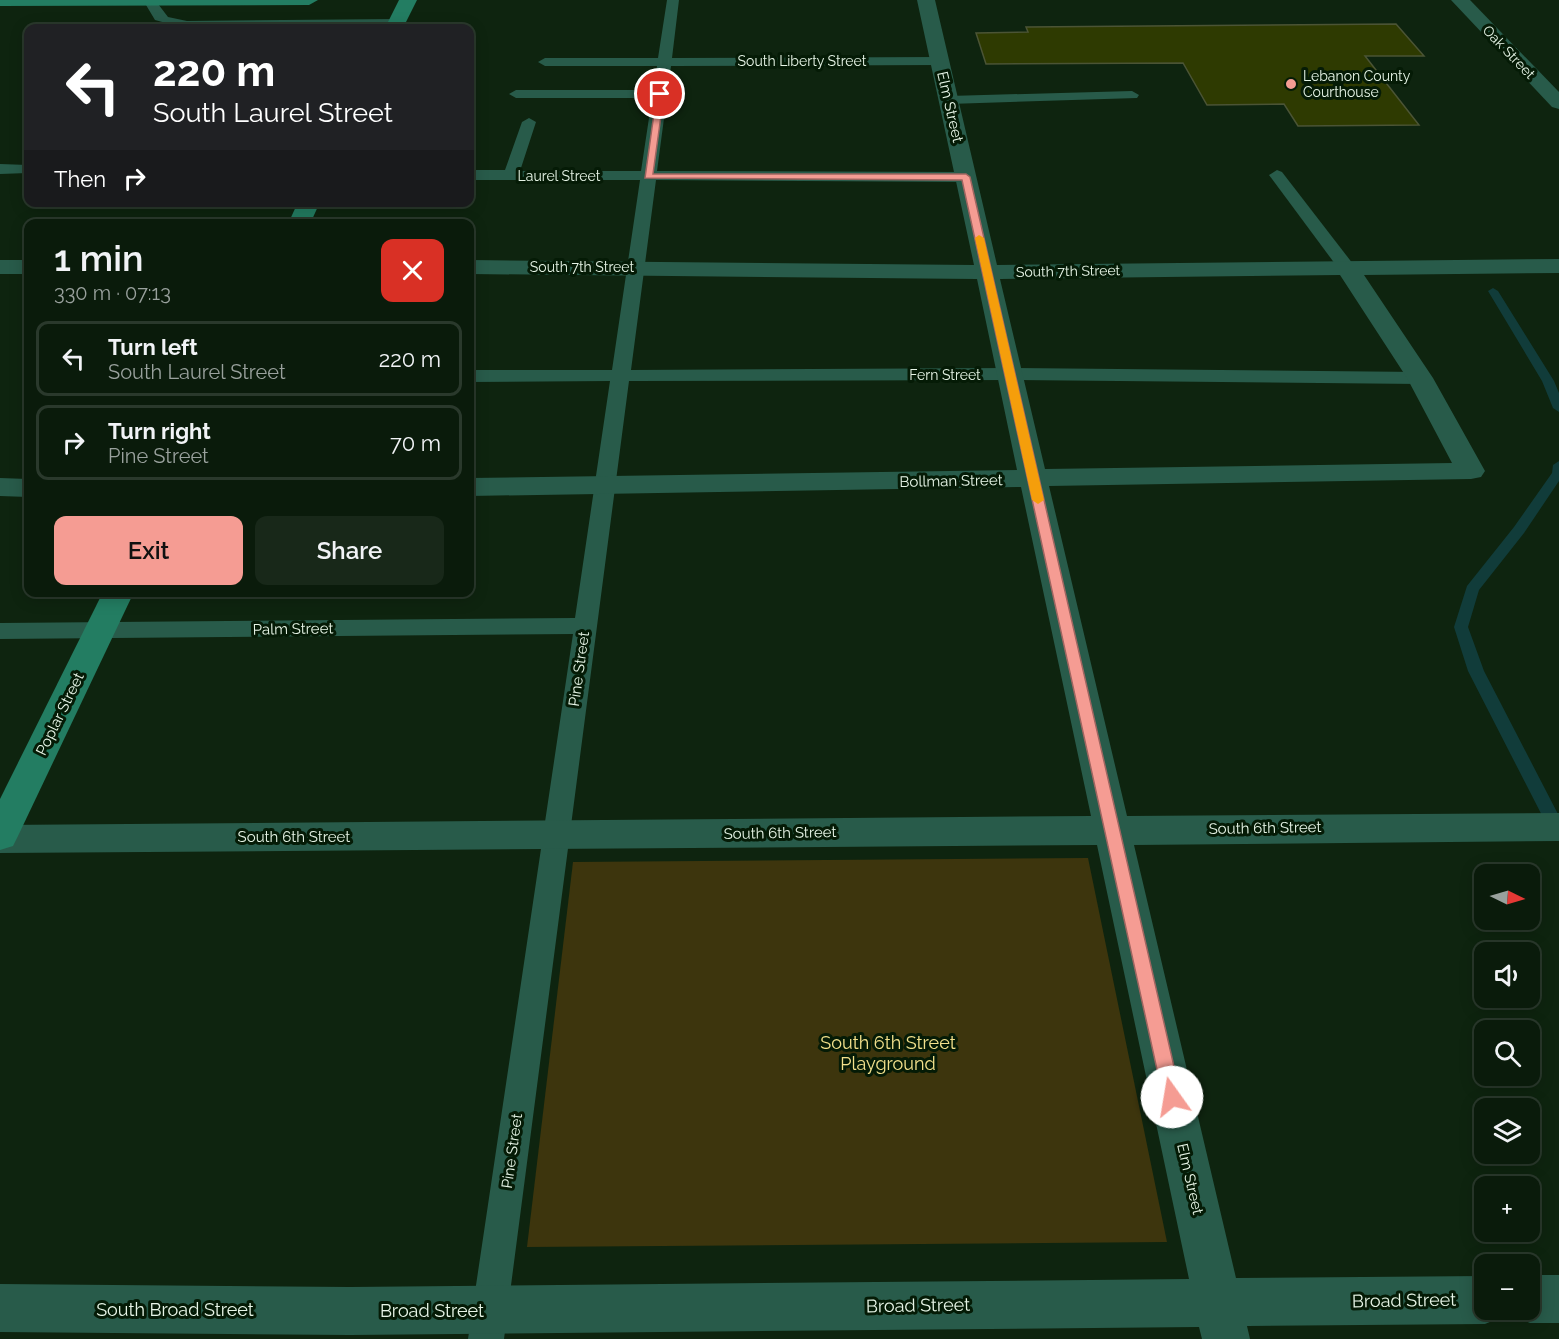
<!DOCTYPE html>
<html lang="en">
<head>
<meta charset="utf-8">
<style>
  :root { --surface:#0a1b0b; --page:#182819; --text:#f1f3f6; --muted:#99a19d; --line:#2a392c; --accent:#f59c93 }
  body { margin:0; font-family:Raleway,sans-serif; background:var(--page); color:var(--text); height:100vh; display:flex; flex-direction:column; font-size:22px; white-space:nowrap }
  * { box-sizing:border-box; margin:0 }
  p { font-size:20px; color:var(--muted) }
  .icon { flex:none; width:33px; height:33px; fill:none; stroke:currentColor; stroke-width:2; stroke-linecap:round; stroke-linejoin:round }
  .map { position:relative; flex:1; overflow:hidden }
  .drawer { position:absolute; left:24px; top:219px; width:450px; height:378px; display:flex; flex-direction:column; background:var(--surface); border-radius:12px; box-shadow:0 3px 15px #0003,0 0 0 2px var(--line) }
  .drawer>* { flex:none }
  .hud { position:absolute; left:24px; top:24px; width:450px; height:183px; border-radius:12px; box-shadow:0 3px 15px #0003,0 0 0 2px var(--line); background:#202124; color:#fff; overflow:hidden }
  .needle { width:39px; rotate:95deg }
  .fabs { position:absolute; left:1474px; top:864px; display:grid; gap:12px }
  .fabs a { display:grid; place-items:center; width:66px; height:66px; border-radius:12px; background:var(--surface); box-shadow:0 3px 15px #0003,0 0 0 2px var(--line); font-size:30px }
  .pin { position:absolute; display:grid; place-items:center; width:51px; height:51px; color:#fff; margin:-26px; border:3px solid #fff; border-radius:50%; box-shadow:0 2px 6px #0007 }
  .me { position:absolute; width:66px; margin:-33px; rotate:347deg; stroke-linejoin:round; filter:drop-shadow(0 0 4px #0008) }
  .turn { display:flex; align-items:center; gap:21px; height:126px; padding:0 30px; font-size:27px }
  .turn .icon { width:78px; height:78px; stroke-width:2.5 }
  .turn b { display:block; font-size:42px; line-height:51px }
  .then { display:flex; align-items:center; height:57px; padding:0 30px; background:#0003; gap:12px; font-size:22px }
  .round { display:grid; place-items:center; flex:none; width:63px; height:63px; border-radius:12px; background:var(--page) }
  .summary { display:flex; align-items:center; justify-content:space-between; height:102px; padding:0 30px }
  h1 { font-size:36px; font-weight:600; line-height:45px }
  .action { display:flex; gap:12px; margin-top:auto; padding:12px 30px }
  .action a { flex:1; height:69px; border-radius:12px; background:var(--accent); color:#111; font-size:24px; font-weight:600; line-height:69px; text-align:center }
  .action a+a { background:var(--page); color:var(--text) }
  ul { padding:0; list-style:none }
  li { display:flex; align-items:center; gap:18px; height:75px; margin:0 12px 9px; padding:0 18px; border:3px solid var(--line); border-radius:12px }
  li div { flex:1 }
  li b { display:block; font-size:22px }
  li em { font-style:normal }
  .map>svg:first-child { display:block }
  .green { fill:#3d350d }
  .lines { fill:none; stroke-linecap:round; stroke-linejoin:round }
  .stream { fill:#113c3a; fill-rule:evenodd }
  .building { fill:#2e3a01; stroke:#4b5435; stroke-width:1.5 }
  .lane { fill:#285b4a; fill-rule:evenodd }
  .street { fill:#285b4a; fill-rule:evenodd }
  .secondary { fill:#237d62; fill-rule:evenodd }
  .route { fill:#f59c93; stroke:#9f6560; stroke-width:1.5 }
  .slow { fill:#f59e0b }
  .poi-dot { fill:#f59c93; stroke:#051b06; stroke-width:2 }
  .labels { text-anchor:middle; dominant-baseline:central; stroke-width:6; stroke-linejoin:round; paint-order:stroke }
  .far-street-label { font-size:14px; fill:#e7f5e7; stroke:#051b06 }
  .far-poi-label { font-size:14px; fill:#e7f5e7; stroke:#051b06; text-anchor:start }
  .street-label { font-size:15px; fill:#e7f5e7; stroke:#051b06 }
  .near-park-label { font-size:18px; fill:#f3e18c; stroke:#051b06 }
  .near-street-label { font-size:18px; fill:#e7f5e7; stroke:#051b06 }
</style>
</head>
<body>
<div class="map">
<svg width="1559" height="1339" viewBox="0 0 1559 1339">
  <rect width="100%" height="100%" fill="#0e240f"/>
  <!-- green -->
  <polygon class="green" points="1088,858 1167,1242 527,1247 573,862"/>
  <g class="lines">
    <!-- stream -->
    <g class="stream">
      <polygon points="1493,288 1498,291 1554,381 1559,393 1559,412 1553,408 1542,381 1488,291"/>
      <polygon points="1559,461 1559,481 1524,533 1479,590 1468,627 1484,671 1559,816 1559,838 1553,837 1468,671 1454,627 1467,586 1514,527 1552,473 1553,465"/>
    </g>
  </g>
  <!-- building -->
  <polygon class="building" points="1396,24 1424,56 1365,56 1419,125 1298,126 1284,104 1207,105 1183,63 986,64 976,33 1028,32 1026,27"/>
  <g class="lines">
    <!-- lane -->
    <g class="lane">
      <polygon points="143,0 155,0 168,17 187,21 397,19 403,23 397,27 184,28 155,20"/>
      <polygon points="667,0 679,0 672,58 940,57 947,61 940,65 671,66 657,171 966,172 974,177 966,182 656,180 631,370 1010,368 1420,372 1429,378 1420,384 1010,380 629,381 504,1339 468,1339 573,634 0,639 0,623 575,618 610,381 470,382 470,370 612,370 640,180 470,180 470,170 505,170 522,122 529,118 536,122 520,171 641,171 652,98 516,98 509,94 516,90 653,90 657,66 545,66 538,62 545,58 658,58"/>
      <polygon points="1132,91 1139,95 1137,98 949,104 942,100 949,96"/>
      <polygon points="0,164 28,165 28,173 0,174"/>
      <polygon points="1277,170 1282,172 1353,264 1356,268 1353,272 1341,272 1269,175"/>
    </g>
    <!-- street -->
    <g class="street">
      <path d="M917 0H935L997 265 1559 259V273L1364 275 1433 378 1485 471 1481 477 1471 479 1049 486 1127 816 1559 813V841L1134 845 1236 1278 1485 1276V1310H1505L1502 1317 1485 1324 1247 1326 1250 1339H1202L1199 1327 350 1335 0 1332V1284L350 1287 1189 1279 1097 845 0 853V825L1091 816 1021 487 470 496V478L1017 470 977 279 470 274V260L974 265ZM1340 275 1407 378 1452 463 1045 469 1000 279Z"/>
      <polygon points="1451,0 1470,0 1559,92 1559,109 1552,107"/>
      <rect x="0" y="260" width="28" height="14"/>
      <polygon points="0,478 28,479 28,497 0,496"/>
      <polygon points="1530,1275 1559,1275 1559,1323 1530,1323 1513,1316 1510,1310 1530,1310"/>
    </g>
    <!-- secondary -->
    <g class="secondary">
      <polygon points="0,0 318,0 309,5 0,6"/>
      <polygon points="399,0 417,0 403,28 385,28"/>
      <polygon points="298,202 320,202 310,224 288,224"/>
      <polygon points="103,592 134,592 18,836 13,846 0,850 0,799"/>
    </g>
  </g>
  <!-- route -->
  <polygon class="route" points="657,92 664,94 653,174 966,174 970,177 1181,1097 1178,1103 1172,1105 1165,1103 1163,1097 962,180 645,178"/>
  <!-- slow -->
  <polygon class="slow" points="979,235 984,238 1044,500 1038,504 1032,500 975,238"/>
  <!-- markers -->
  <circle class="poi-dot" cx="1291" cy="84" r="6"/>
  <g class="labels">
    <!-- far-street labels -->
    <g class="far-street-label">
      <text transform="translate(1509 52) rotate(46)">Oak Street</text>
      <text x="802" y="61">South Liberty Street</text>
      <text x="559" y="176">Laurel Street</text>
      <text x="582" y="267">South 7th Street</text>
      <text transform="translate(1068 271) rotate(-1)">South 7th Street</text>
      <text x="945" y="375">Fern Street</text>
    </g>
    <!-- far-poi labels -->
    <g class="far-poi-label">
      <text x="1303" y="76">Lebanon County<tspan x="1303" dy="16">Courthouse</tspan></text>
    </g>
    <!-- street labels -->
    <g class="street-label">
      <text transform="translate(950 107) rotate(77)">Elm Street</text>
      <text transform="translate(951 481) rotate(-1)">Bollman Street</text>
      <text transform="translate(293 629) rotate(-1)">Palm Street</text>
      <text transform="translate(579 669) rotate(-82)">Pine Street</text>
      <text transform="translate(60 714) rotate(-64)">Poplar Street</text>
      <text transform="translate(1265 828) rotate(-1)">South 6th Street</text>
      <text transform="translate(780 833) rotate(-1)">South 6th Street</text>
      <text x="294" y="837">South 6th Street</text>
      <text transform="translate(512 1151) rotate(-82)">Pine Street</text>
      <text transform="translate(1190 1179) rotate(77)">Elm Street</text>
    </g>
    <!-- near-park labels -->
    <g class="near-park-label">
      <text x="888" y="1042">South 6th Street<tspan x="888" dy="21">Playground</tspan></text>
    </g>
    <!-- near-street labels -->
    <g class="near-street-label">
      <text transform="translate(1404 1300) rotate(-1)">Broad Street</text>
      <text transform="translate(918 1305) rotate(-1)">Broad Street</text>
      <text x="175" y="1309">South Broad Street</text>
      <text x="432" y="1310">Broad Street</text>
    </g>
  </g>
</svg>
<div class="fabs">
<a><svg class="needle" viewBox="-14 -14 28 28"><path d="M0-13l5 13h-10z" fill="#e53935"/><path d="M0 13l5-13h-10z" fill="#99a19d"/></svg></a>
<a><svg class="icon" aria-label="sound" viewBox="0 0 24 24"><path d="M4 9h4l5-4v14l-5-4H4zM17 9q2 3 0 6"/></svg></a>
<a><svg class="icon" aria-label="search" viewBox="0 0 24 24"><circle cx="10" cy="10" r="6"/><path d="M15 15l6 6"/></svg></a>
<a><svg class="icon" aria-label="layers" viewBox="0 0 24 24"><path d="M12 4l9 5-9 5-9-5zM3 14l9 5 9-5"/></svg></a>
<a>+</a>
<a>−</a>
</div>
<div class="pin" style="left:660px;top:94px;background:#d93025"><svg class="icon" aria-label="arrive" viewBox="0 0 24 24"><path d="M6 21V4h12l-3 4 3 4H6"/></svg></div>
<svg class="me" style="left:1172px;top:1097px" viewBox="-20 -20 40 40"><circle r="19" fill="#fff"/><path d="M0-13L10 11 0 6-10 11z" fill="#f59c93"/></svg>
<div class="hud">
<div class="turn"><svg class="icon" aria-label="left" viewBox="0 0 24 24"><path d="M17 20v-9H6M10 6l-5 5 5 5"/></svg><div><b>220 m</b>South Laurel Street</div></div>
<div class="then">Then<svg class="icon" aria-label="right" viewBox="0 0 24 24"><path d="M7 20v-9h11M14 6l5 5-5 5"/></svg></div>
</div>
<section class="drawer">
<div class="summary"><div><h1>1 min</h1><p>330 m · 07:13</p></div><a class="round" style="background:#d93025;color:#fff"><svg class="icon" aria-label="close" viewBox="0 0 24 24"><path d="M6 6l12 12M18 6L6 18"/></svg></a></div>
<ul>
<li><svg class="icon" aria-label="left" viewBox="0 0 24 24"><path d="M17 20v-9H6M10 6l-5 5 5 5"/></svg><div><b>Turn left</b><p>South Laurel Street</p></div><em>220 m</em></li>
<li><svg class="icon" aria-label="right" viewBox="0 0 24 24"><path d="M7 20v-9h11M14 6l5 5-5 5"/></svg><div><b>Turn right</b><p>Pine Street</p></div><em>70 m</em></li>
</ul>
<div class="action"><a>Exit</a><a>Share</a></div>
</section>
</div>
</body>
</html>
